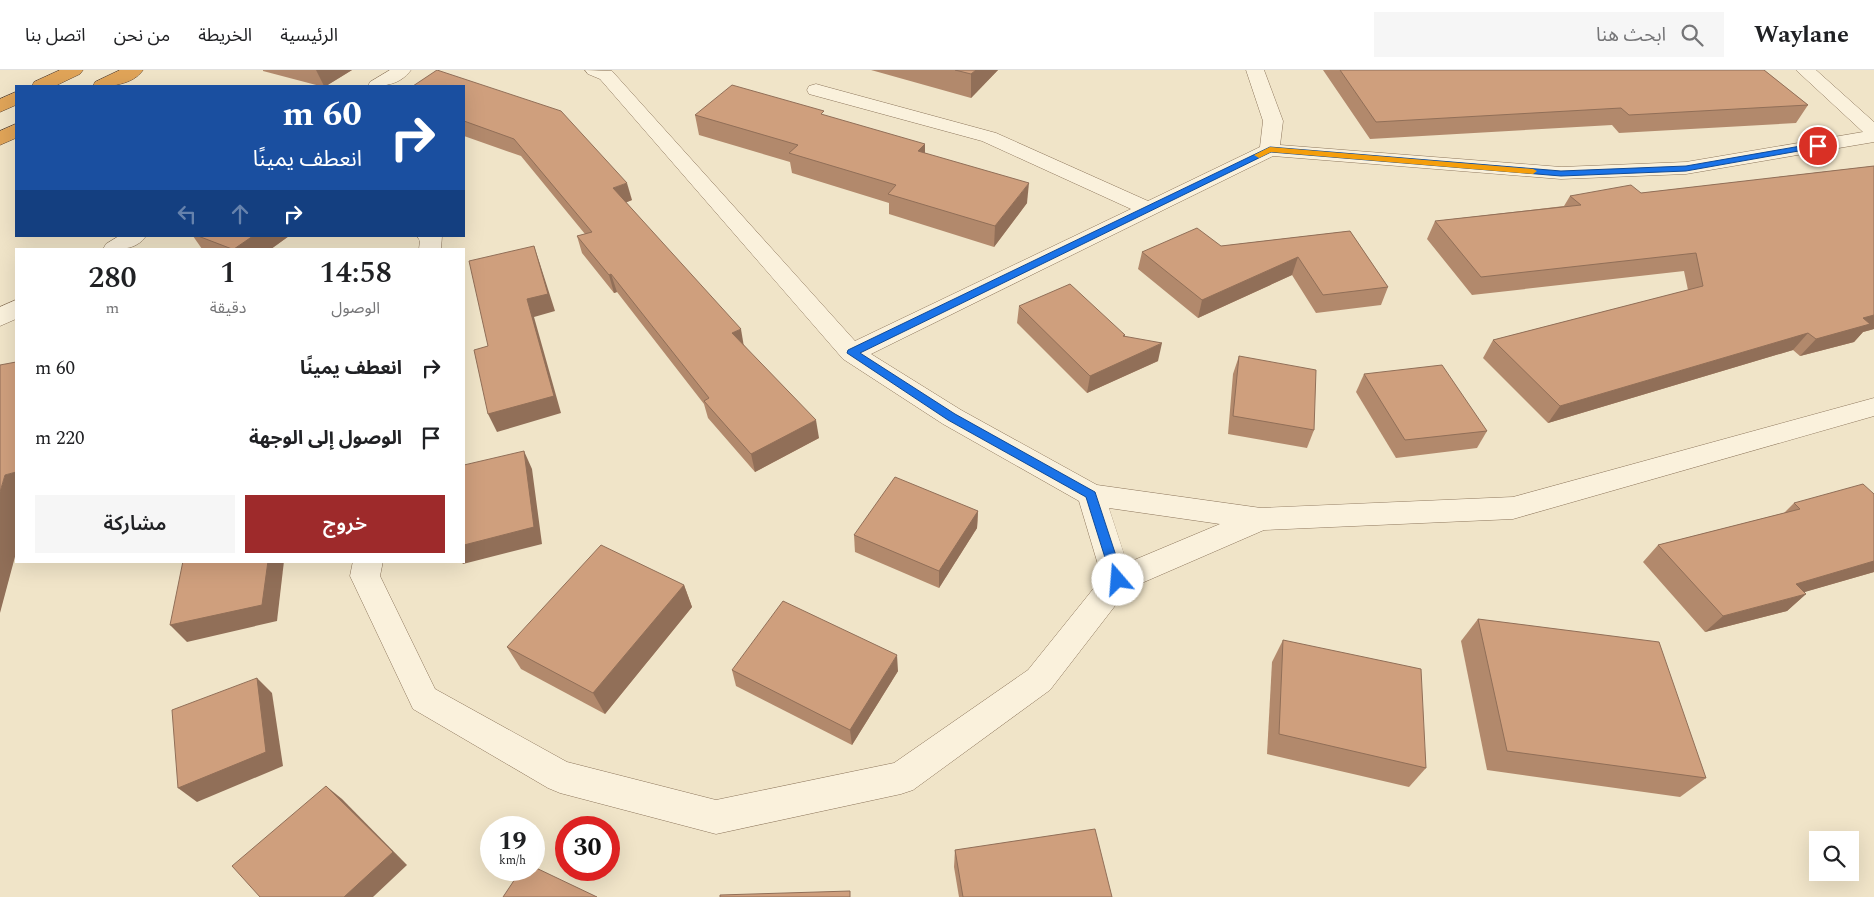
<!DOCTYPE html>
<html lang="ar">
<head>
<meta charset="utf-8">
<style>
  :root { --surface:#fff; --page:#f6f6f6; --text:#202124; --muted:#757577; --line:#e0e0e0; --accent:#9e2a2b }
  body { margin:0; font-family:Spectral,"Noto Sans Arabic",serif; background:var(--page); color:var(--text); direction:rtl; height:100vh; display:flex; flex-direction:column; font-size:19px; white-space:nowrap }
  * { box-sizing:border-box; margin:0 }
  p { font-size:16px; color:var(--muted) }
  .icon { flex:none; width:28px; height:28px; fill:none; stroke:currentColor; stroke-width:2; stroke-linecap:round; stroke-linejoin:round }
  .map { position:relative; flex:1; overflow:hidden; direction:ltr }
  .sheet { position:absolute; left:15px; top:178px; width:450px; height:315px; display:flex; flex-direction:column; background:var(--surface); border-radius:0px; box-shadow:0 5px 20px #0002; direction:rtl }
  .sheet>* { flex:none }
  .guide { position:absolute; left:15px; top:15px; width:450px; height:152px; border-radius:0px; box-shadow:0 5px 20px #0002; direction:rtl; background:#1a4fa0; color:#fff; overflow:hidden }
  .controls { position:absolute; left:1809px; top:761px; display:grid; gap:10px }
  .controls a { display:grid; place-items:center; width:50px; height:50px; border-radius:0px; background:var(--surface); box-shadow:0 5px 20px #0002; font-size:25px }
  .speed { position:absolute; left:480px; top:746px; display:flex; gap:10px; font-size:25px; font-weight:700; text-align:center }
  .speed>* { display:grid; place-content:center; width:65px; height:65px; border-radius:50%; background:var(--surface); box-shadow:0 5px 20px #0002; line-height:1 }
  .speed small { font-size:12px; font-weight:400 }
  .speed .limit { border:8px solid #d22; background:#fff; color:#111 }
  .pin { position:absolute; display:grid; place-items:center; width:42px; height:42px; color:#fff; margin:-21px; border:2px solid #fff; border-radius:50%; box-shadow:0 1px 5px #0007 }
  .me { position:absolute; width:55px; margin:-28px; rotate:342deg; stroke-linejoin:round; filter:drop-shadow(0 0 4px #0008) }
  .turn { display:flex; align-items:center; gap:18px; height:105px; padding:0 20px; font-size:22px }
  .turn .icon { width:65px; height:65px; stroke-width:2.5 }
  .turn b { display:block; font-size:35px; line-height:42px }
  .lanes { display:flex; align-items:center; height:48px; padding:0 20px; background:#0003; justify-content:center; gap:25px; direction:ltr }
  .lanes .off { opacity:.35 }
  .eta { display:flex; justify-content:space-evenly; align-items:center; height:85px; text-align:center }
  .eta b { font-size:30px; font-weight:600; line-height:35px }
  .cta { display:flex; gap:10px; margin-top:auto; padding:10px 20px }
  .cta a { flex:1; height:58px; border-radius:0px; background:var(--accent); color:#fff; font-size:20px; font-weight:600; line-height:58px; text-align:center }
  .cta a+a { background:var(--page); color:var(--text) }
  ul { padding:0; list-style:none }
  li { display:flex; align-items:center; gap:15px; height:70px; padding:0 20px }
  li div { flex:1 }
  li b { display:block; font-size:19px }
  li em { font-style:normal }
  header { display:flex; align-items:center; gap:30px; box-sizing:border-box; height:70px; padding:0 25px; background:var(--surface); border-bottom:1px solid var(--line) }
  header strong { font-size:24px }
  nav { display:flex; gap:28px; margin-inline-start:auto; font-size:18px }
  .search { width:350px; height:45px; background:var(--page); display:flex; align-items:center; gap:12px; box-sizing:border-box; padding:0 18px; border-radius:0px; color:var(--muted); font-size:19px }
  .map>svg:first-child { display:block }
  .lines { fill:none; stroke-linecap:round; stroke-linejoin:round }
  .street-casing { stroke:#8d765c; stroke-width:1 }
  .highway-casing { stroke:#5b4430; stroke-width:1 }
  .street { fill:#faf1dc; fill-rule:evenodd }
  .highway { fill:#e0a458; fill-rule:evenodd }
  .wall { fill:#b2896c }
  .shaded-wall { fill:#916f58 }
  .building { fill:#cf9f7d; stroke:#916f58 }
  .route { fill:#1a73e8; stroke:#114b97 }
  .slow { fill:#f59e0b }
</style>
</head>
<body>
<header>
<strong>Waylane</strong>
<div class="search"><svg class="icon" aria-label="search" viewBox="0 0 24 24"><circle cx="10" cy="10" r="6"/><path d="M15 15l6 6"/></svg>ابحث هنا</div>
<nav><a>الرئيسية</a><a>الخريطة</a><a>من نحن</a><a>اتصل بنا</a></nav>
</header>
<div class="map">
<svg width="1874" height="827" viewBox="0 0 1874 827">
  <rect width="100%" height="100%" fill="#f0e4c8"/>
  <g class="lines">
    <!-- street casing -->
    <g class="street-casing">
      <g id="street">
        <path d="M390 0H411C400 15 385 16 368 16L370 12Z"/>
        <path d="M585 0 612 1 855 271 1131 139 982 71 809 24 807 20 809 16 816 14 823 16 996 63 1148 131 1260 77 1263 51 1246 0H1264L1283 51 1280 75 1561 97 1686 92 1863 62 1796 0H1816L1874 52V72L1686 104 1561 109 1273 86 871 284 961 340 1097 415 1261 438 1513 427 1874 328V346L1513 449 1264 460 1128 519 1050 620 913 720 901 724 716 764 560 723 548 718 413 639 350 506 353 491H383L380 506 435 619 567 692 716 730 894 693 1028 600 1102 508 1079 431 943 354 843 289 600 9 588 4ZM1109 438 1220 454 1127 493Z"/>
        <path d="M119 166H146C136 181 119 179 103 179L106 174Z"/>
        <polygon points="417,166 442,166 441,179 419,179 420,171"/>
        <polygon points="16,230 16,249 0,256 0,237"/>
      </g>
    </g>
    <!-- highway casing -->
    <g class="highway-casing">
      <g id="highway">
        <polygon points="60,0 83,0 80,4 55,16 32,16 34,12"/>
        <path d="M120 0H143C133 15 109 17 93 16L95 12Z"/>
        <polygon points="16,22 16,35 0,42 0,29"/>
        <polygon points="16,54 16,68 0,75 0,61"/>
      </g>
    </g>
    <!-- street -->
    <use href="#street" class="street"/>
    <!-- highway -->
    <use href="#highway" class="highway"/>
  </g>
  <!-- wall -->
  <g class="wall">
    <polygon points="263,0 352,0 326,16 320,16 263,1"/>
    <polygon points="871,0 998,0 971,28"/>
    <polygon points="1323,0 1764,0 1808,35 1796,53 1619,63 1612,55 1370,69"/>
    <polygon points="464,16 632,130 626,132 744,275 819,368 755,402 708,348 704,334 617,222 614,223 582,183 577,166 585,164 521,86 464,66"/>
    <polygon points="695,45 825,46 925,83 1027,133 994,177 889,144 889,133 792,103 790,92 699,65"/>
    <polygon points="1874,96 1874,259 1863,262 1854,272 1800,286 1793,280 1548,353 1483,288 1493,270 1688,220 1684,201 1472,225 1427,169 1435,151 1564,136 1570,126 1641,123"/>
    <polygon points="1350,161 1388,217 1381,235 1316,243 1292,205 1198,248 1138,199 1142,182 1221,176"/>
    <polygon points="193,166 289,166 271,179 202,179"/>
    <polygon points="1019,236 1125,265 1125,267 1158,291 1087,323 1017,253"/>
    <polygon points="1239,286 1314,360 1307,378 1228,364 1233,304"/>
    <polygon points="1364,304 1487,361 1477,378 1396,388 1356,322"/>
    <polygon points="1874,424 1874,502 1804,522 1806,524 1787,541 1705,562 1643,492 1658,475 1784,443 1794,433"/>
    <polygon points="978,441 977,458 939,518 855,482 854,465"/>
    <polygon points="684,515 692,537 605,644 521,599 507,577"/>
    <polygon points="1478,549 1706,708 1680,727 1487,700 1461,571"/>
    <polygon points="1283,570 1426,698 1409,717 1267,684 1272,592"/>
    <polygon points="732,600 898,601 852,675 736,616"/>
    <polygon points="955,780 1112,827 959,827 954,797"/>
  </g>
  <!-- shaded-wall -->
  <g class="shaded-wall">
    <polygon points="316,0 352,0 326,16 324,16"/>
    <polygon points="976,0 998,0 971,28 971,4"/>
    <polygon points="925,74 925,94 918,81"/>
    <polygon points="627,113 632,130 618,136 613,118"/>
    <polygon points="1029,113 1027,133 994,177 995,156"/>
    <polygon points="253,166 289,166 271,179 234,179"/>
    <polygon points="534,176 540,194 555,241 534,247 561,343 497,362 488,344"/>
    <polygon points="1298,187 1292,205 1198,248 1202,230"/>
    <polygon points="611,204 617,222 614,223 609,205"/>
    <polygon points="1874,245 1874,259 1863,262 1854,272 1800,286 1816,269 1863,248"/>
    <polygon points="741,259 744,277 732,263"/>
    <polygon points="1808,263 1793,280 1548,353 1560,336"/>
    <polygon points="1162,273 1158,291 1087,323 1090,306"/>
    <polygon points="816,350 819,368 755,402 751,384"/>
    <polygon points="524,381 532,399 542,474 463,494 461,491 464,491 464,475"/>
    <polygon points="16,402 16,483 0,543 0,422 5,405"/>
    <polygon points="978,441 977,458 939,518 939,501"/>
    <polygon points="268,491 284,491 277,551 187,572 170,555"/>
    <polygon points="1874,491 1874,502 1777,530 1796,514"/>
    <polygon points="684,515 692,537 605,644 593,623"/>
    <polygon points="1806,524 1787,541 1705,562 1723,546"/>
    <polygon points="897,585 898,601 852,675 850,660"/>
    <polygon points="257,608 272,623 283,696 197,732 178,718"/>
    <polygon points="326,716 342,729 407,795 373,827 344,827"/>
  </g>
  <!-- building -->
  <g class="building">
    <polygon points="437,0 561,41 627,113 613,118 741,259 732,263 816,350 751,384 704,331 709,328 611,204 609,205 577,166 592,162 514,69 464,51 464,16 413,16"/>
    <polygon points="955,0 976,0 971,4"/>
    <polygon points="1340,0 1764,0 1808,35 1629,45 1621,38 1376,52"/>
    <polygon points="732,15 824,41 821,44 925,74 918,81 1029,113 995,156 888,124 896,115 789,83 798,75 695,45"/>
    <polygon points="1874,96 1874,245 1863,248 1870,254 1816,269 1808,263 1560,336 1493,270 1703,216 1696,183 1481,207 1435,151 1581,135 1570,126 1631,115 1641,123"/>
    <polygon points="1197,158 1221,176 1350,161 1388,217 1323,225 1298,187 1202,230 1142,182"/>
    <polygon points="198,166 253,166 234,179 232,179"/>
    <polygon points="534,176 548,224 527,229 554,326 488,344 474,280 488,276 469,191"/>
    <polygon points="1070,214 1125,265 1123,266 1162,273 1090,306 1019,236"/>
    <polygon points="1239,286 1316,300 1314,360 1233,346"/>
    <polygon points="16,292 16,402 5,405 0,422 0,295"/>
    <polygon points="1442,295 1487,361 1405,370 1364,304"/>
    <polygon points="524,381 534,457 464,475 464,395"/>
    <polygon points="895,407 978,441 939,501 854,465"/>
    <polygon points="1863,414 1874,424 1874,491 1796,514 1806,524 1723,546 1658,475 1800,439 1794,433"/>
    <polygon points="601,475 684,515 593,623 507,577"/>
    <polygon points="183,491 268,491 262,535 170,555"/>
    <polygon points="783,531 897,585 850,660 732,600"/>
    <polygon points="1478,549 1659,572 1706,708 1507,681"/>
    <polygon points="1283,570 1421,599 1426,698 1279,664"/>
    <polygon points="257,608 266,682 178,718 172,640"/>
    <polygon points="326,716 393,782 344,827 260,827 232,796"/>
    <polygon points="1095,759 1112,827 963,827 955,780"/>
    <polygon points="534,797 597,827 503,827 521,800 534,800"/>
    <polygon points="850,821 850,827 720,827 720,825"/>
  </g>
  <!-- route -->
  <polygon class="route" points="1818,73 1822,76 1821,77 1686,101 1561,106 1271,82 860,283 955,344 1095,422 1124,510 1123,514 1114,514 1112,510 1086,427 948,350 847,283 848,280 1270,77 1561,101 1686,96"/>
  <!-- slow -->
  <polygon class="slow" points="1270,77 1533,99 1537,101 1533,104 1271,82 1259,88 1254,85"/>
</svg>
<div class="controls">
<a><svg class="icon" aria-label="search" viewBox="0 0 24 24"><circle cx="10" cy="10" r="6"/><path d="M15 15l6 6"/></svg></a>
</div>
<div class="speed"><div>19<small>km/h</small></div><div class="limit">30</div></div>
<div class="pin" style="left:1818px;top:76px;background:#d93025"><svg class="icon" aria-label="arrive" viewBox="0 0 24 24"><path d="M6 21V4h12l-3 4 3 4H6"/></svg></div>
<svg class="me" style="left:1118px;top:510px" viewBox="-20 -20 40 40"><circle r="19" fill="#fff"/><path d="M0-13L10 11 0 6-10 11z" fill="#1a73e8"/></svg>
<div class="guide">
<div class="turn"><svg class="icon" aria-label="right" viewBox="0 0 24 24"><path d="M7 20v-9h11M14 6l5 5-5 5"/></svg><div><b>60 m</b>انعطف يمينًا</div></div>
<div class="lanes"><svg class="icon off" aria-label="left" viewBox="0 0 24 24"><path d="M17 20v-9H6M10 6l-5 5 5 5"/></svg><svg class="icon off" aria-label="ahead" viewBox="0 0 24 24"><path d="M12 20V5M6 11l6-6 6 6"/></svg><svg class="icon" aria-label="right" viewBox="0 0 24 24"><path d="M7 20v-9h11M14 6l5 5-5 5"/></svg></div>
</div>
<section class="sheet">
<div class="eta">
<div><b>14:58</b><p>الوصول</p></div>
<div><b>1</b><p>دقيقة</p></div>
<div><b>280</b><p>m</p></div>
</div>
<ul>
<li><svg class="icon" aria-label="right" viewBox="0 0 24 24"><path d="M7 20v-9h11M14 6l5 5-5 5"/></svg><div><b>انعطف يمينًا</b></div><em>60 m</em></li>
<li><svg class="icon" aria-label="arrive" viewBox="0 0 24 24"><path d="M6 21V4h12l-3 4 3 4H6"/></svg><div><b>الوصول إلى الوجهة</b></div><em>220 m</em></li>
</ul>
<div class="cta"><a>خروج</a><a>مشاركة</a></div>
</section>
</div>
</body>
</html>
